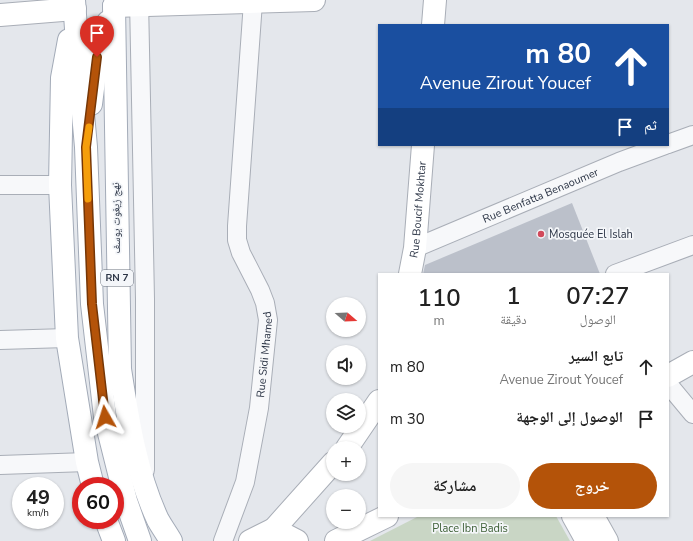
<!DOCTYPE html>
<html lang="ar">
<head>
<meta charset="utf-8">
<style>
  :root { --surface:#fff; --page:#f6f6f6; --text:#222; --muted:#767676; --accent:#b45309 }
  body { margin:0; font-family:"Nunito Sans","Noto Naskh Arabic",sans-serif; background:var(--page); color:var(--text); direction:rtl; height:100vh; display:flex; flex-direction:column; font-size:15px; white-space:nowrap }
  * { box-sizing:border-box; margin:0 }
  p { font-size:13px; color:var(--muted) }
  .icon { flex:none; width:22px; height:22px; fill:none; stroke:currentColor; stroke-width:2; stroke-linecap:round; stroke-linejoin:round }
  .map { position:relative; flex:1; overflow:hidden; direction:ltr }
  .side { position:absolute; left:378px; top:273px; width:291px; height:244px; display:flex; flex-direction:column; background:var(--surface); border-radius:0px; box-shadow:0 1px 3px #0004; direction:rtl }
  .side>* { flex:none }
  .hud { position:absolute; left:378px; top:24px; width:291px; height:122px; border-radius:0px; box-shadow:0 1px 3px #0004; direction:rtl; background:#1a4fa0; color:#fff; overflow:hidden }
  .needle { width:26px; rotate:109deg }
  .fabs { position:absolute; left:326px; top:297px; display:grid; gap:8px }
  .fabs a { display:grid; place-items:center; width:40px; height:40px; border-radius:50%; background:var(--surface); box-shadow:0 1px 3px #0004; font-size:20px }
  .speed { position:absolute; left:12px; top:477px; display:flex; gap:8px; font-size:20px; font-weight:700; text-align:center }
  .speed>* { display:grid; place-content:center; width:52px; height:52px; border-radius:50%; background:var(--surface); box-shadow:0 1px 3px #0004; line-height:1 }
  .speed small { font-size:10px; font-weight:400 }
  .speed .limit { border:6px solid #d22; background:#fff; color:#111 }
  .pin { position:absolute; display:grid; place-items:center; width:34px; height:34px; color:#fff; margin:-41px -17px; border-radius:50% 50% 50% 0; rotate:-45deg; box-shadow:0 0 4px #0007 }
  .pin .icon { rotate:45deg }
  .me { position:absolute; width:44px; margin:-22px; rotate:354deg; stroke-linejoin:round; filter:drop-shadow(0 0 3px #0008) }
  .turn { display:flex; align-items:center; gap:14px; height:84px; padding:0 12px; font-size:18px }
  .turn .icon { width:52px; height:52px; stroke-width:2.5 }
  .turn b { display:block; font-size:28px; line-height:34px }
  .then { display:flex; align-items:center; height:38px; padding:0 12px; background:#0003; gap:8px; font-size:15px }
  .eta { display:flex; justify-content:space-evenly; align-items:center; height:68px; text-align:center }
  .eta b { font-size:24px; font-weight:600; line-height:28px }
  .primary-button { display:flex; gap:8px; margin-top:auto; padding:8px 12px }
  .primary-button a { flex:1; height:46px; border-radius:24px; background:var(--accent); color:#fff; font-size:16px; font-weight:600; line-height:46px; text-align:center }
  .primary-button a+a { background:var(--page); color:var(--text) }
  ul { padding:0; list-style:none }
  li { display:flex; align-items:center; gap:12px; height:52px; padding:0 12px }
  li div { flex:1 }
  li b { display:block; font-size:15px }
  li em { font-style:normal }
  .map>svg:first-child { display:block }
  .green { fill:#c9d6c5 }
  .building { fill:#bbc0ca }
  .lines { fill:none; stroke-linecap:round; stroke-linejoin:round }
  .street-casing { stroke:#a9aeb7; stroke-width:20 }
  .secondary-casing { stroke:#a9aeb7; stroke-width:24 }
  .primary-casing { stroke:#a3abb8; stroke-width:24 }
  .street { stroke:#f7f8fa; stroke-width:18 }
  .secondary { stroke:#fff; stroke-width:22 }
  .primary { stroke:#fff; stroke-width:22 }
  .route-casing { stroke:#753606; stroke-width:10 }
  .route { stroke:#b45309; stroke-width:7 }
  .slow { stroke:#f59e0b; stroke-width:7 }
  .poi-dot { fill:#d1495b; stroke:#f4f6f9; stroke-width:1.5 }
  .labels { text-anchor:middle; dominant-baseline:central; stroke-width:3.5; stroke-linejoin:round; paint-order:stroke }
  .shield { fill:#f4f6f9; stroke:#676e7b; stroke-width:1 }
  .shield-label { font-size:10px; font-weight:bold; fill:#2b3445 }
  .street-label { font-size:11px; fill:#2b3445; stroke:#f4f6f9 }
  .poi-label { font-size:11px; fill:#2b3445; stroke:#f4f6f9; text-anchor:start }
  .park-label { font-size:11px; fill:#3f6138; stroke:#f4f6f9 }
</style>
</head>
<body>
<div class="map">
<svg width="693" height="541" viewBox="0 0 693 541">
  <rect width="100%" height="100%" fill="#e4e7ec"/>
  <!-- green -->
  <polygon class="green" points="419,516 556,516 570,541 370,541"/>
  <!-- building -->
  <polygon class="building" points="572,203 600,274 423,274 425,265"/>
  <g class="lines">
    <!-- street casing -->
    <g class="street-casing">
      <g id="street">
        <polyline points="139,0 145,299 145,470"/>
        <polyline points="668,144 693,135"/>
        <polyline points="0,185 60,185"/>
        <path id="s1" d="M415 248 619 162 665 145"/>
        <polyline points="615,274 693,245"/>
        <polyline points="0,340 67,338"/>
        <polyline points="668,384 693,414"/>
        <polyline points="0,465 87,462"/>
        <path id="s2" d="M223 541 245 482 259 408 268 320 265 303 260 290 241 253 237 240V226L253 2"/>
      </g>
    </g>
    <!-- secondary casing -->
    <g class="secondary-casing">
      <g id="secondary">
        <polyline points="114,6 314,0"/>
        <polyline points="0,15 75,9"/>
        <polyline points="433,25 435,0"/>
        <path id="s3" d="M410 274 415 248 423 145"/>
        <polyline points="668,376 693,362"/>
        <polyline points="347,448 379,401"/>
        <polyline points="573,516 587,541"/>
        <polyline points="593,516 607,541"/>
        <polyline points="274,529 297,541"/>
        <polyline points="250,541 274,529 333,463"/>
        <polyline points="336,541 387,516"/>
      </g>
    </g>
    <!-- primary casing -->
    <g class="primary-casing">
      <g id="primary">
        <polyline points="74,0 78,58 86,147 92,304 105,417 126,501 140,541"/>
        <path d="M114 6 120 369C128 420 136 473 158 520 162 527 167 534 171 541"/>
        <polyline points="69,40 62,78 60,185 67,338 87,462 93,486"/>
        <polyline points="91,104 97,57 108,22"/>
        <polyline points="106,520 114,541"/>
      </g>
    </g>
    <!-- street -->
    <use href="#street" class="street"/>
    <!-- secondary -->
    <use href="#secondary" class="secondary"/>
    <!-- primary -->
    <use href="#primary" class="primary"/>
  </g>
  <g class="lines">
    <!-- route casing -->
    <g class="route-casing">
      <polyline id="route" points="97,57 86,147 92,304 105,417"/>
    </g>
    <!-- route -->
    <use href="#route" class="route"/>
    <!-- slow -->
    <polyline class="slow" points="88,199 86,147 89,127"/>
  </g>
  <!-- markers -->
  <circle class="poi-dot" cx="541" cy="234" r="4"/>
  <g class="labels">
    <!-- shield labels -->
    <rect class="shield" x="101" y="270" width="32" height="16" rx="3"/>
    <g class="shield-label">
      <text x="117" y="278">RN 7</text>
    </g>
    <!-- street labels -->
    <g class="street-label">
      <text stroke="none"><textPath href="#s1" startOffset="136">Rue Benfatta Benaoumer</textPath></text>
      <text stroke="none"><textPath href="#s3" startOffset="65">Rue Boucif Mokhtar</textPath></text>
      <text transform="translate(116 218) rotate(-91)">نهج زيغوت يوسف</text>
      <text stroke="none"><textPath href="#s2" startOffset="192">Rue Sidi Mhamed</textPath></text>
    </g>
    <!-- poi labels -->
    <g class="poi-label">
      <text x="549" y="234">Mosquée El Islah</text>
    </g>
    <!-- park labels -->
    <g class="park-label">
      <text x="470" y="528">Place Ibn Badis</text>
    </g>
  </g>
</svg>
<div class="fabs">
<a><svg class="needle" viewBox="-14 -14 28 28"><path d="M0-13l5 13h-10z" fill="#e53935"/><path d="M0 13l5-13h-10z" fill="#767676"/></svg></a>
<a><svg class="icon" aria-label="sound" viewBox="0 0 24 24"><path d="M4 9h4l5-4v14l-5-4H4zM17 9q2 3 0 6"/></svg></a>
<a><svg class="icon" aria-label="layers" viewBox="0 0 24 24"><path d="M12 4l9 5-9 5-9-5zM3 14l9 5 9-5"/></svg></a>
<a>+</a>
<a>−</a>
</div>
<div class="speed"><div>49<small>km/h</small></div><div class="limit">60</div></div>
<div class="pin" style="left:97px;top:57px;background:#d93025"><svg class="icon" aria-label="arrive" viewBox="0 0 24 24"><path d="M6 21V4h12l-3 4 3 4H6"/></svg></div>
<svg class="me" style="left:105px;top:417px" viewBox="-20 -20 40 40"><path d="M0-17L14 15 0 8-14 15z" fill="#b45309" stroke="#fff" stroke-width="4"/></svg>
<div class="hud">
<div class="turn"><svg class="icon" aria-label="ahead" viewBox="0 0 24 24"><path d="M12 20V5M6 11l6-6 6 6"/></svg><div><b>80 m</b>Avenue Zirout Youcef</div></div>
<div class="then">ثم<svg class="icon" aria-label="arrive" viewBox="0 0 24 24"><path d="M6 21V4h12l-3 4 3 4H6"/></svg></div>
</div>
<section class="side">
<div class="eta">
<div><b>07:27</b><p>الوصول</p></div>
<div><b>1</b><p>دقيقة</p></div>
<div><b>110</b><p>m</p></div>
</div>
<ul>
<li><svg class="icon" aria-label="ahead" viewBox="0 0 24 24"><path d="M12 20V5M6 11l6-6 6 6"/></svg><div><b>تابع السير</b><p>Avenue Zirout Youcef</p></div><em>80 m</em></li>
<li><svg class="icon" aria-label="arrive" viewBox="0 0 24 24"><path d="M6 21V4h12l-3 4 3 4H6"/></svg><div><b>الوصول إلى الوجهة</b></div><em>30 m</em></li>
</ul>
<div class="primary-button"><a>خروج</a><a>مشاركة</a></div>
</section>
</div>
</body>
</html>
